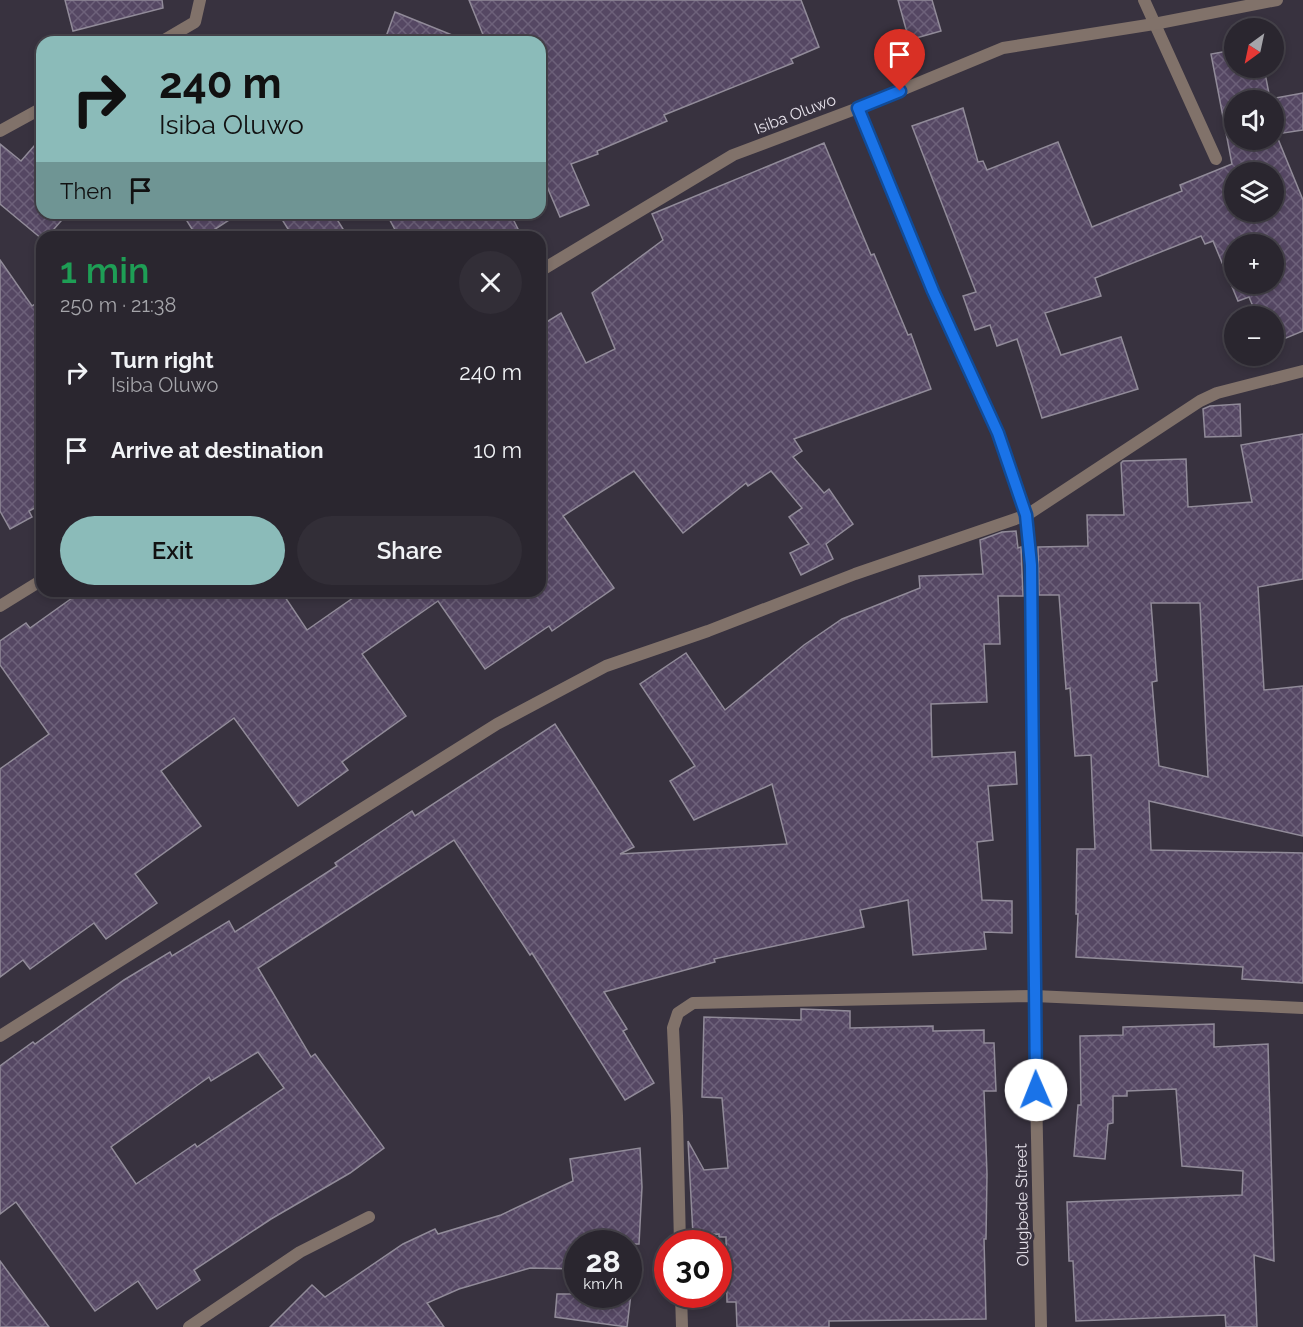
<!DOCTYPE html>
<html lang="en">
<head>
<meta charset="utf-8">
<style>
  :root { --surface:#2a262f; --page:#322e37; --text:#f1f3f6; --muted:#a5a5aa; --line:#46434b; --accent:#8bbbb9 }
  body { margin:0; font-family:Raleway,sans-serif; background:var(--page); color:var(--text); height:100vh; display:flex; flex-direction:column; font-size:22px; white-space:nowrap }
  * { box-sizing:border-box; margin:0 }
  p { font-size:20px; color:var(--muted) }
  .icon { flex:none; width:33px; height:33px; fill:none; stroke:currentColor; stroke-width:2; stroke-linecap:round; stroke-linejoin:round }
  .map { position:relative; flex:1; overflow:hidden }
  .details { position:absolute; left:36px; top:231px; width:510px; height:366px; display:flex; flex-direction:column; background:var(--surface); border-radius:18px; box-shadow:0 3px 9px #0003,0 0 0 2px var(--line) }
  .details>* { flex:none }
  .hud { position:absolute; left:36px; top:36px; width:510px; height:183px; border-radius:18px; box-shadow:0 3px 9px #0003,0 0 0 2px var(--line); background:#8bbbb9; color:#111; overflow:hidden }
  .needle { width:39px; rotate:213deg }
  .fabs { position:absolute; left:1224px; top:18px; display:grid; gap:12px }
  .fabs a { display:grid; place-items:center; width:60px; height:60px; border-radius:50%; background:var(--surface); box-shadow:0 3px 9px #0003,0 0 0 2px var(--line); font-size:30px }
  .speed { position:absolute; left:564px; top:1230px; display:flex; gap:12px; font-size:30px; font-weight:700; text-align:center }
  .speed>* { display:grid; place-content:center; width:78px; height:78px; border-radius:50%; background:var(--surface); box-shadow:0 3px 9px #0003,0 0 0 2px var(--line); line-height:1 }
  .speed small { font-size:15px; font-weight:400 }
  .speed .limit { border:9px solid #d22; background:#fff; color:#111 }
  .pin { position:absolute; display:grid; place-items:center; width:51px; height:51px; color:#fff; margin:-62px -26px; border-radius:50% 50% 50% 0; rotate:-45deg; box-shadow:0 0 6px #0007 }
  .pin .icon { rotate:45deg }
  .me { position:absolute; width:66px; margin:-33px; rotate:359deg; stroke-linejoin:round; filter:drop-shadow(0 0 4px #0008) }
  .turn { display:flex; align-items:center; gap:21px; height:126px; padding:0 24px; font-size:27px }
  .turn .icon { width:78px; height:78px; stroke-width:2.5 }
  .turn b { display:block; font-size:42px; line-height:51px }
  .then { display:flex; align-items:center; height:57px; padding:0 24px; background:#0003; gap:12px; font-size:22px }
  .round { display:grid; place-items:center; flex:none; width:63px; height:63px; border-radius:32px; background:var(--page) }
  .overview { display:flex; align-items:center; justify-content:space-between; height:102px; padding:0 24px }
  h1 { font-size:36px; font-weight:600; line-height:45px; color:#1e9e55 }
  .primary-button { display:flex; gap:12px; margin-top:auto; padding:12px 24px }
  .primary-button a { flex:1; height:69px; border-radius:36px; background:var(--accent); color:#111; font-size:24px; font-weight:600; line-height:69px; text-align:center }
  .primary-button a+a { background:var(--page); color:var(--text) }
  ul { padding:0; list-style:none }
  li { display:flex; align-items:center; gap:18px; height:78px; padding:0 24px }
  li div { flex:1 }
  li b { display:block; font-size:22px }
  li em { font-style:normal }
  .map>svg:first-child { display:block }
  .building { fill:url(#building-cross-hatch); stroke:#918b99; stroke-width:1.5; fill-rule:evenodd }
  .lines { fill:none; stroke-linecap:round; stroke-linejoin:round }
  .street { stroke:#81726a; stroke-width:12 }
  .route-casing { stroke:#114b97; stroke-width:15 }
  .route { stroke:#1a73e8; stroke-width:10 }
  .labels { text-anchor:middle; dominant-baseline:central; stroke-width:6; stroke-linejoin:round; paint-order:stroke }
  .street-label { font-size:16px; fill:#e5e1ea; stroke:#38323f }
</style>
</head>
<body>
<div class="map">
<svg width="1303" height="1327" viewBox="0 0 1303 1327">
  <defs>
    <pattern id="building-cross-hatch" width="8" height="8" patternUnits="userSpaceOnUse" patternTransform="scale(1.5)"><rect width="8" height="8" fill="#554763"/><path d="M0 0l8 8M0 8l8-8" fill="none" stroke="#6d617a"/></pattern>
  </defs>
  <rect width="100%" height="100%" fill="#38323f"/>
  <!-- building -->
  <g class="building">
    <polygon points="65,0 162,0 163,8 73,31"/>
    <polygon points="469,0 801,0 819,47 791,59 793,63 664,115 667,121 597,151 598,154 571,164 589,205 560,217 540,170 540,42 486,42"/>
    <polygon points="898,0 932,0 941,31 909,40"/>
    <polygon points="395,12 467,41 467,42 384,42"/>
    <path d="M1234 50V68H1264L1270 99 1303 93V130L1276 134 1303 200V331L1274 343V316H1257L1249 297 1238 301 1213 241 1205 244 1201 236 1095 278 1101 296 1045 313 1061 355 1121 337 1138 389 1042 418 1017 339 997 346 990 325 975 330 963 296 976 292 912 126 963 108 978 162 983 161 987 170 1058 142 1092 227 1182 191 1180 185 1232 164 1211 54ZM1234 100H1274V140H1234ZM1234 172H1274V212H1234ZM1234 244H1274V284H1234Z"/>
    <polygon points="42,137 42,213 68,213 47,237 42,237 42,239 0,204 0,144 21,161"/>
    <polygon points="824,143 871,255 874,254 908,335 911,334 931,389 794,439 802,451 793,457 824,493 829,489 853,524 826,544 833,559 801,575 790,553 809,544 789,517 802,508 771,471 748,486 746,483 683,533 634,471 563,516 614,588 552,631 549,626 485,669 438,601 362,654 406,716 342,762 348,770 298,806 234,718 161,771 201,826 135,874 157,903 106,939 94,923 30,969 23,960 0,977 0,769 49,734 0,665 0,641 26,623 30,628 82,591 281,591 307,630 363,591 540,591 540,326 561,313 586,363 615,349 592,293 663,240 652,214"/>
    <polygon points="182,213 240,213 203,237 197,237"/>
    <polygon points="278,213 333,213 348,237 293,237"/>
    <polygon points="386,213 510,213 522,237 399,237"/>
    <polygon points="0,260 32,306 42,300 42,504 29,511 32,517 10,529 0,511"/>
    <polygon points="1240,404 1241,436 1205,437 1203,409 1210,406"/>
    <path d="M1303 434V579L1258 587 1264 690 1303 686V836L1149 801 1151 850 1303 853V983L1242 979 1243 967 1076 957 1078 914H1076L1077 849H1095L1091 755 1075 756 1070 688 1066 689 1059 595H1039L1038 547 1088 546 1087 515H1124L1121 463 1123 461 1186 459 1188 507 1252 502 1241 445ZM1151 603H1200L1208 777 1159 766 1152 682 1157 681Z"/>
    <path d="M1016 531 1018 548 1021 547 1023 596H998L1000 644H984L987 702 931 704 932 757 1015 752 1017 784 988 786 993 840 977 842 982 900 1012 901V933L984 932 986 949 913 955 908 900 860 910 864 927 714 959 715 962 604 992 627 1029 623 1031 654 1083 625 1100 532 953 530 955 454 840 258 968 311 1057 315 1054 384 1148 350 1173 271 1219 194 1270 200 1280 157 1309 138 1281 95 1311 16 1202 0 1214V1066L33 1042 35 1044 124 980 170 952 172 956 229 921 235 932 337 866 335 863 412 811 415 816 555 724 634 847 620 854 787 844 772 784 694 820 670 781 695 766 640 684 686 653 725 710 804 645 842 619 920 588 919 576 983 574 980 540 1002 532ZM258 1052 284 1088 197 1147 195 1144 136 1184 111 1147 209 1077 211 1081Z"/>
    <polygon points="801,1009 850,1011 850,1028 933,1026 933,1031 984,1030 984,1043 994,1043 996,1091 984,1091 987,1174 986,1239 984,1239 986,1319 829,1321 829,1327 737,1327 736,1302 727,1302 726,1237 719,1237 719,1234 693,1235 688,1141 704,1170 728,1168 722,1098 702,1097 704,1017 801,1020"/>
    <polygon points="1214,1024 1214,1047 1268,1044 1274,1261 1254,1255 1257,1327 1226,1327 1225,1315 1076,1321 1073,1261 1069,1261 1067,1202 1242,1195 1243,1171 1182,1166 1176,1089 1127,1091 1127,1096 1113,1096 1113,1123 1108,1124 1105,1159 1074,1156 1078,1105 1081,1105 1080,1036 1123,1035 1123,1027"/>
    <polygon points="640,1148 642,1187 639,1244 578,1244 578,1269 530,1268 459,1289 427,1303 444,1327 270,1327 312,1285 325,1297 403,1244 435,1229 438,1234 501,1215 573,1181 570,1159"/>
    <polygon points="0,1261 28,1299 49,1327 0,1327"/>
    <polygon points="557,1294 631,1294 627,1327 555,1317"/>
  </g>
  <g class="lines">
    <!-- street -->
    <g class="street">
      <polyline points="1144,0 1216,159"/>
      <polyline points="161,42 195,22 200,0"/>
      <polyline points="858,108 933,291 998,433 1027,515 1031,565 1034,996 1041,1327"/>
      <polyline points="0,131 42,108"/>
      <polyline points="540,271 733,155 858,108 1003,48 1154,24 1277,0"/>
      <polyline points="0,606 42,580"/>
      <polyline points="0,1036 497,724 606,666 708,631 855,574 1027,515 1200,401 1217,393 1303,371"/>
      <polyline points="680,1244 677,1116 673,1028 678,1013 693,1003 1034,996 1303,1008"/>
      <polyline points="681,1294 682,1327"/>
      <polyline points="189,1327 300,1252 369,1217"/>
    </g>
  </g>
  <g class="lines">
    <!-- route casing -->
    <g class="route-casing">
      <polyline id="route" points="900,91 858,108 933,291 998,433 1026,515 1031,565 1036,1090"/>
    </g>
    <!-- route -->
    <use href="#route" class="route"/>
  </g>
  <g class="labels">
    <!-- street labels -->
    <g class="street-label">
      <text transform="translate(795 114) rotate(-21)">Isiba Oluwo</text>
      <text transform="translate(1022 1205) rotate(-91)">Olugbede Street</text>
    </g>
  </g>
</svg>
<div class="fabs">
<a><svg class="needle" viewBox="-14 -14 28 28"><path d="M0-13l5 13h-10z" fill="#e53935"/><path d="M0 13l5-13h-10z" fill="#a5a5aa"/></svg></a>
<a><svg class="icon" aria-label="sound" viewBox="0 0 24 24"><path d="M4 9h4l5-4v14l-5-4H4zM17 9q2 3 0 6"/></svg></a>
<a><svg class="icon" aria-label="layers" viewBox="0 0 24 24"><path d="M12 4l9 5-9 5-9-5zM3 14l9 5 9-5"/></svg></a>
<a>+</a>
<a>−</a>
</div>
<div class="speed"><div>28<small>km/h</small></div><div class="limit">30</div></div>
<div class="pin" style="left:900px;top:91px;background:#d93025"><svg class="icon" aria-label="arrive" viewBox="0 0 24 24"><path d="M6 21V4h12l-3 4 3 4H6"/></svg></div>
<svg class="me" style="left:1036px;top:1090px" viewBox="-20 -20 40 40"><circle r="19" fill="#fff"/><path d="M0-13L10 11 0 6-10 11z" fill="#1a73e8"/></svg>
<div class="hud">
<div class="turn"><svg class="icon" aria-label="right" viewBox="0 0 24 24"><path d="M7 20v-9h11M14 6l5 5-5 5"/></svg><div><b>240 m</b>Isiba Oluwo</div></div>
<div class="then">Then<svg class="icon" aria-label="arrive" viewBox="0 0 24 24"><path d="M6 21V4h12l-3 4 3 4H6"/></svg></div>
</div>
<section class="details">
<div class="overview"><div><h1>1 min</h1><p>250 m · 21:38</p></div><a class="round"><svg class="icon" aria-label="close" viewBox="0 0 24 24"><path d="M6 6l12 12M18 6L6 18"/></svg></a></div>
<ul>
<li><svg class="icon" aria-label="right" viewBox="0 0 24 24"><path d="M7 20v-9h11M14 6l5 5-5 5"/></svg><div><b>Turn right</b><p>Isiba Oluwo</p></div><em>240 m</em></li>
<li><svg class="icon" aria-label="arrive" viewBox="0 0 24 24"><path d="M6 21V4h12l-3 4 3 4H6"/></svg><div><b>Arrive at destination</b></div><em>10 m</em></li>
</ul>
<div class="primary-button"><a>Exit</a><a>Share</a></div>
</section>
</div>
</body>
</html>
